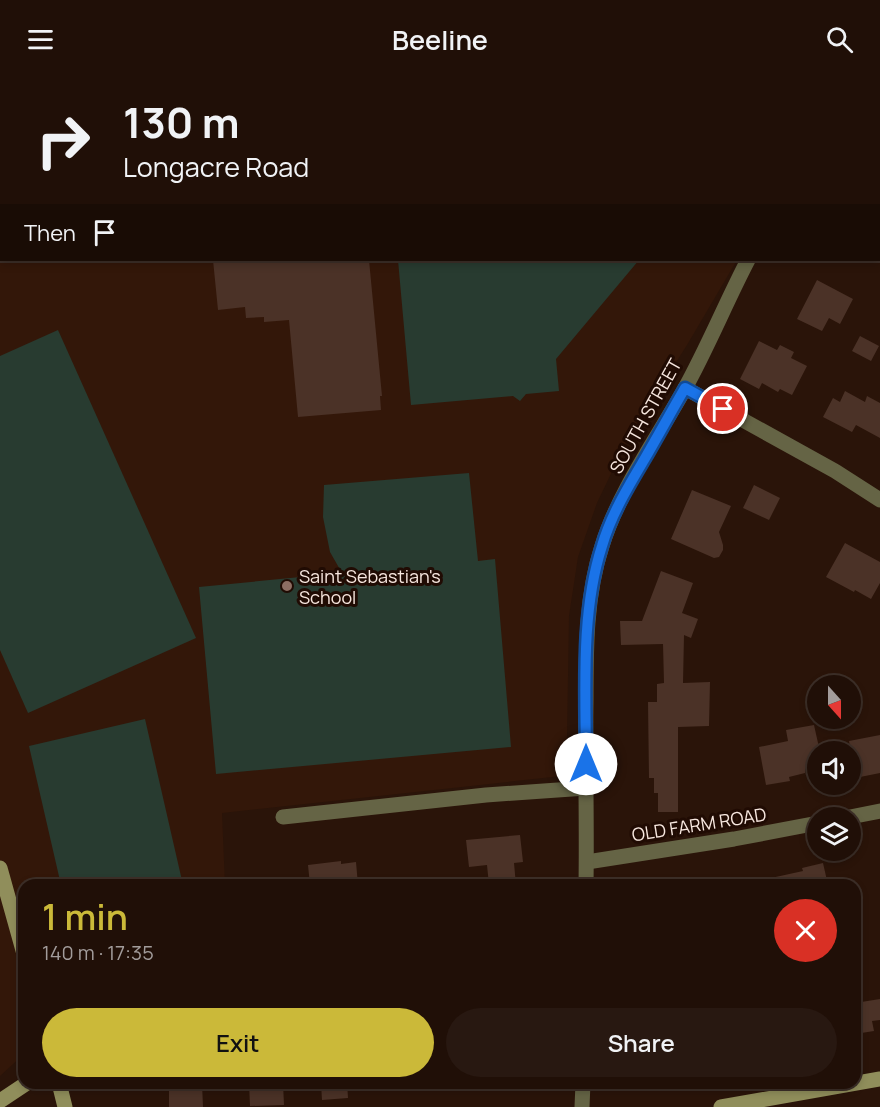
<!DOCTYPE html>
<html lang="en">
<head>
<meta charset="utf-8">
<style>
  :root { --surface:#200f07; --page:#281811; --text:#f1f3f6; --muted:#a29c9b; --line:#3d2f28; --accent:#cbb939 }
  body { margin:0; font-family:Manrope,sans-serif; background:var(--page); color:var(--text); height:100vh; display:flex; flex-direction:column; font-size:22px; white-space:nowrap }
  * { box-sizing:border-box; margin:0 }
  p { font-size:20px; color:var(--muted) }
  .icon { flex:none; width:33px; height:33px; fill:none; stroke:currentColor; stroke-width:2; stroke-linecap:round; stroke-linejoin:round }
  .map { position:relative; flex:1; overflow:hidden }
  .sheet { position:absolute; left:18px; top:801px; width:843px; height:210px; display:flex; flex-direction:column; background:var(--surface); border-radius:18px; box-shadow:0 3px 9px #0003,0 0 0 2px var(--line) }
  .sheet>* { flex:none }
  .guide { position:absolute; left:0px; top:0px; width:880px; height:183px; box-shadow:0 3px 9px #0003,0 0 0 2px var(--line); background:#200f07; color:var(--text); overflow:hidden }
  .needle { width:39px; rotate:159deg }
  .fabs { position:absolute; left:807px; top:597px; display:grid; gap:12px }
  .fabs a { display:grid; place-items:center; width:54px; height:54px; border-radius:50%; background:var(--surface); box-shadow:0 3px 9px #0003,0 0 0 2px var(--line); font-size:30px }
  .pin { position:absolute; display:grid; place-items:center; width:51px; height:51px; color:#fff; margin:-26px; border:3px solid #fff; border-radius:50%; box-shadow:0 2px 6px #0007 }
  .me { position:absolute; width:66px; margin:-33px; rotate:0deg; stroke-linejoin:round; filter:drop-shadow(0 0 4px #0008) }
  .turn { display:flex; align-items:center; gap:21px; height:126px; padding:0 24px; font-size:27px }
  .turn .icon { width:78px; height:78px; stroke-width:2.5 }
  .turn b { display:block; font-size:42px; line-height:51px }
  .then { display:flex; align-items:center; height:57px; padding:0 24px; background:#0003; gap:12px; font-size:22px }
  .round { display:grid; place-items:center; flex:none; width:63px; height:63px; border-radius:32px; background:var(--page) }
  .overview { display:flex; align-items:center; justify-content:space-between; height:102px; padding:0 24px }
  h1 { font-size:36px; font-weight:600; line-height:45px; color:var(--accent) }
  .cta { display:flex; gap:12px; margin-top:auto; padding:12px 24px }
  .cta a { flex:1; height:69px; border-radius:36px; background:var(--accent); color:#111; font-size:24px; font-weight:600; line-height:69px; text-align:center }
  .cta a+a { background:var(--page); color:var(--text) }
  header { display:flex; justify-content:space-between; align-items:center; height:78px; padding:0 24px; background:var(--surface); font-size:27px; font-weight:600 }
  .map>svg:first-child { display:block }
  .built { fill:#331709 }
  .green { fill:#283b30 }
  .building { fill:#4b3227 }
  .lines { fill:none; stroke-linecap:round; stroke-linejoin:round }
  .minor { stroke:#656445; stroke-width:15 }
  .tertiary { stroke:#656445; stroke-width:15 }
  .secondary { stroke:#908e5b; stroke-width:15 }
  .route-casing { stroke:#114b97; stroke-width:15 }
  .route { stroke:#1a73e8; stroke-width:10 }
  .education-dot { fill:#8d6e63; stroke:#200b03; stroke-width:2 }
  .labels { text-anchor:middle; dominant-baseline:central; stroke-width:6; stroke-linejoin:round; paint-order:stroke }
  .street-label { font-size:18px; fill:#f7e7df; stroke:#200b03 }
  .poi-label { font-size:18px; fill:#f7e7df; stroke:#200b03; text-anchor:start }
</style>
</head>
<body>
<header><svg class="icon" aria-label="menu" viewBox="0 0 24 24"><path d="M4 6h16M4 12h16M4 18h16"/></svg>Beeline<svg class="icon" aria-label="search" viewBox="0 0 24 24"><circle cx="10" cy="10" r="6"/><path d="M15 15l6 6"/></svg></header>
<div class="map">
<svg width="880" height="1029" viewBox="0 0 880 1029">
  <rect width="100%" height="100%" fill="#2a1409"/>
  <!-- built -->
  <polygon class="built" points="0,0 728,0 729,1 2,2 2,182 737,182 687,267 628,360 597,425 578,479 569,538 567,659 571,697 222,735 225,807 24,807 24,976 0,998"/>
  <!-- green -->
  <g class="green">
    <polygon points="398,182 639,182 556,281 559,313 526,316 520,323 513,318 411,327"/>
    <polygon points="58,252 196,560 28,635 0,572 0,278"/>
    <polygon points="469,395 478,483 495,481 511,669 216,696 199,509 342,495 330,474 323,439 324,407"/>
    <polygon points="145,641 183,807 61,807 29,668"/>
  </g>
  <!-- building -->
  <g class="building">
    <polygon points="213,182 369,182 382,318 380,318 381,332 298,339 289,242 264,244 264,239 246,240 245,229 218,232"/>
    <polygon points="817,202 853,221 840,246 829,240 822,253 797,241"/>
    <polygon points="860,258 879,268 871,283 852,273"/>
    <polygon points="759,263 777,272 780,267 794,274 791,280 807,288 792,317 780,311 778,314 762,305 759,311 740,301"/>
    <polygon points="845,313 865,324 867,318 880,325 880,360 856,347 852,354 823,339 833,320 840,324"/>
    <polygon points="754,407 780,420 769,442 743,430"/>
    <polygon points="692,412 731,428 719,454 723,467 723,472 719,479 714,480 671,461"/>
    <polygon points="845,465 880,484 880,505 871,521 855,512 854,514 826,499"/>
    <polygon points="661,493 693,505 682,535 698,541 691,560 684,557 683,605 710,604 709,648 678,649 678,734 658,734 658,715 654,715 654,700 649,700 648,624 657,624 657,606 664,605 663,566 621,567 620,543 642,543"/>
    <polygon points="814,647 820,674 818,674 818,688 805,690 805,695 789,699 790,703 766,707 759,669 788,663 786,652"/>
    <polygon points="880,657 880,695 855,700 849,663"/>
    <polygon points="520,757 523,784 514,785 516,807 489,807 487,787 469,789 466,762"/>
    <polygon points="341,783 341,786 356,784 358,807 310,807 308,787"/>
    <polygon points="823,785 828,807 772,807 771,800 803,793 802,790"/>
    <polygon points="880,921 880,942 872,943 874,953 855,956 855,925"/>
    <polygon points="187,1005 202,1005 203,1029 169,1029 169,1013 187,1012"/>
    <polygon points="249,1005 283,1005 284,1027 250,1028"/>
    <polygon points="321,1005 347,1005 348,1020 322,1022"/>
  </g>
  <g class="lines">
    <!-- minor -->
    <g class="minor">
      <polyline points="685,310 835,393 880,422"/>
      <polyline points="283,739 486,717 586,710"/>
      <polyline points="845,740 880,733"/>
      <polyline points="587,784 734,761 818,745"/>
    </g>
    <!-- tertiary -->
    <g class="tertiary">
      <polyline points="879,15 880,14"/>
      <path d="M586 807C587 745 585 683 586 621 586 570 586 517 602 468 619 413 656 362 684 312 708 269 726 224 748 182"/>
      <polyline points="582,1029 583,1005"/>
    </g>
    <!-- secondary -->
    <g class="secondary">
      <polyline points="0,790 24,876"/>
      <polyline points="59,1005 65,1029"/>
      <polyline points="0,1023 27,1005"/>
      <polyline points="721,1029 880,1001"/>
    </g>
  </g>
  <g class="lines">
    <!-- route casing -->
    <g class="route-casing">
      <path id="route" d="M586 686C586 615 580 536 602 468 611 437 628 409 644 382 658 358 671 334 685 310L723 331"/>
    </g>
    <!-- route -->
    <use href="#route" class="route"/>
  </g>
  <!-- markers -->
  <circle class="education-dot" cx="287" cy="508" r="6"/>
  <g class="labels">
    <!-- street labels -->
    <g class="street-label">
      <text transform="translate(645 338) rotate(-61)">SOUTH STREET</text>
      <text transform="translate(699 746) rotate(-9)">OLD FARM ROAD</text>
    </g>
    <!-- poi labels -->
    <g class="poi-label">
      <text x="299" y="498">Saint Sebastian's<tspan x="299" dy="21">School</tspan></text>
    </g>
  </g>
</svg>
<div class="fabs">
<a><svg class="needle" viewBox="-14 -14 28 28"><path d="M0-13l5 13h-10z" fill="#e53935"/><path d="M0 13l5-13h-10z" fill="#a29c9b"/></svg></a>
<a><svg class="icon" aria-label="sound" viewBox="0 0 24 24"><path d="M4 9h4l5-4v14l-5-4H4zM17 9q2 3 0 6"/></svg></a>
<a><svg class="icon" aria-label="layers" viewBox="0 0 24 24"><path d="M12 4l9 5-9 5-9-5zM3 14l9 5 9-5"/></svg></a>
</div>
<div class="pin" style="left:723px;top:331px;background:#d93025"><svg class="icon" aria-label="arrive" viewBox="0 0 24 24"><path d="M6 21V4h12l-3 4 3 4H6"/></svg></div>
<svg class="me" style="left:586px;top:686px" viewBox="-20 -20 40 40"><circle r="19" fill="#fff"/><path d="M0-13L10 11 0 6-10 11z" fill="#1a73e8"/></svg>
<div class="guide">
<div class="turn"><svg class="icon" aria-label="right" viewBox="0 0 24 24"><path d="M7 20v-9h11M14 6l5 5-5 5"/></svg><div><b>130 m</b>Longacre Road</div></div>
<div class="then">Then<svg class="icon" aria-label="arrive" viewBox="0 0 24 24"><path d="M6 21V4h12l-3 4 3 4H6"/></svg></div>
</div>
<section class="sheet">
<div class="overview"><div><h1>1 min</h1><p>140 m · 17:35</p></div><a class="round" style="background:#d93025;color:#fff"><svg class="icon" aria-label="close" viewBox="0 0 24 24"><path d="M6 6l12 12M18 6L6 18"/></svg></a></div>
<div class="cta"><a>Exit</a><a>Share</a></div>
</section>
</div>
</body>
</html>
